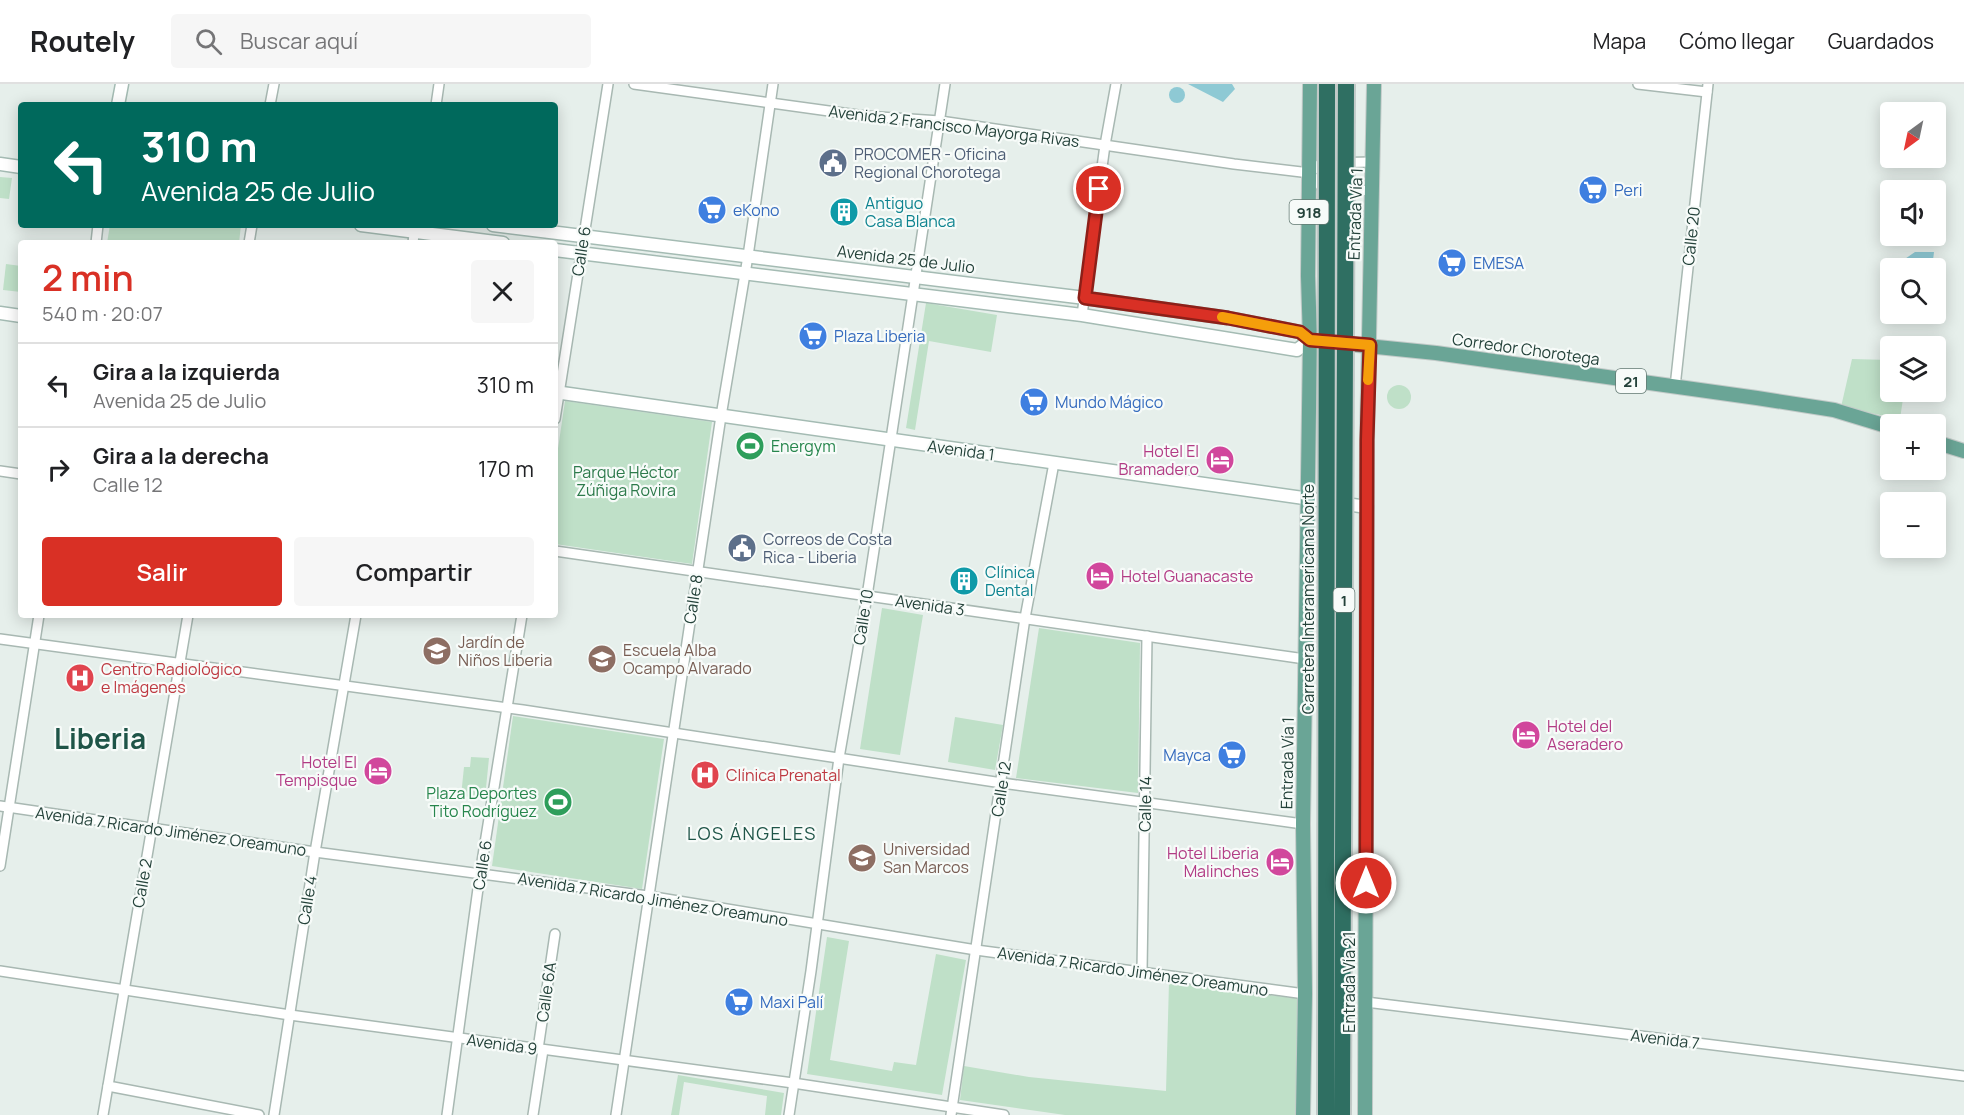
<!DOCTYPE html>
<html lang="es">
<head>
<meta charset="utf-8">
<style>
  :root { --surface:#fff; --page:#f6f6f6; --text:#202124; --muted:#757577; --line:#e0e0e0; --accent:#d93025 }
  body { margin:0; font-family:Manrope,sans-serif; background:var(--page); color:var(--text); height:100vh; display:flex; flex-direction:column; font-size:22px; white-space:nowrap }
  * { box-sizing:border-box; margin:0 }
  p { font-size:20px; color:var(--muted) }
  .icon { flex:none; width:33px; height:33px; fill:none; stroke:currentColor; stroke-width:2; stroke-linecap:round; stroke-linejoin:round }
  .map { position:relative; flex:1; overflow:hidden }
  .details { position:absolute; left:18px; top:156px; width:540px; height:378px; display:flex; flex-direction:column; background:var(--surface); border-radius:6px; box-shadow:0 3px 15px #0003 }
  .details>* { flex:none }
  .hud { position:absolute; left:18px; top:18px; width:540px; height:126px; border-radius:6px; box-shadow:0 3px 15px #0003; background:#00695c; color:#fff; overflow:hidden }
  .needle { width:39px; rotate:213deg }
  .tools { position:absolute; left:1880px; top:18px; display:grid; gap:12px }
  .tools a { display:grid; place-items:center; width:66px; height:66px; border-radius:6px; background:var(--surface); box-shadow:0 3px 15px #0003; font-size:30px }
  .pin { position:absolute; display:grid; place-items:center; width:51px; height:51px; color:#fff; margin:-26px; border:3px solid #fff; border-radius:50%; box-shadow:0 2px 6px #0007 }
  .me { position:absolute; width:66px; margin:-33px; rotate:0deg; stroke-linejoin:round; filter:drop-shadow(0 0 4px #0008) }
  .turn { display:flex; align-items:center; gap:21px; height:126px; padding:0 24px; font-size:27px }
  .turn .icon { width:78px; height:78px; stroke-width:2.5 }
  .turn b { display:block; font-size:42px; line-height:51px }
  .round { display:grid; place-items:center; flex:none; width:63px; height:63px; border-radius:6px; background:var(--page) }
  .headline { display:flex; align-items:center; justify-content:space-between; height:102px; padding:0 24px }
  h1 { font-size:36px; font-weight:600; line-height:45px; color:var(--accent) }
  .action { display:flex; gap:12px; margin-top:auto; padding:12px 24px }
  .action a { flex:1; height:69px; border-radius:6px; background:var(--accent); color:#fff; font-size:24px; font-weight:600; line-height:69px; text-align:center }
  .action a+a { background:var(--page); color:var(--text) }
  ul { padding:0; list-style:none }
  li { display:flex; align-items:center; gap:18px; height:84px; padding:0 24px; border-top:2px solid var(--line) }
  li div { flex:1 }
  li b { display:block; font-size:22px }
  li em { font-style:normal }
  header { display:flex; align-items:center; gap:36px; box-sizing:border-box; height:84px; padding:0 30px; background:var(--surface); border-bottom:2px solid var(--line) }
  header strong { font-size:28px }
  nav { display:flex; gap:33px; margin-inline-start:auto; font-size:21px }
  .search { width:420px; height:54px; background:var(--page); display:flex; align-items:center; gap:15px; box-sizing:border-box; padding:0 21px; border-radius:6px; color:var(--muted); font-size:22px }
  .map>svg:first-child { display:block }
  .green { fill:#bfe0c8 }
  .water { fill:#8ec9d4 }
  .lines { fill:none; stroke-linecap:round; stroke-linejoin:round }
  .street-casing { stroke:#a8b8b2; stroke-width:12 }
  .secondary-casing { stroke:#a4bbb3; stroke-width:15 }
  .primary-casing { stroke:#c2cac8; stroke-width:16 }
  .street { stroke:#fff; stroke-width:9 }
  .secondary { stroke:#fff; stroke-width:12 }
  .primary { stroke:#6aa596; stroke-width:14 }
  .highway-bridge-casing { stroke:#c2cac8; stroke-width:20; stroke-linecap:butt }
  .highway-bridge { stroke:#2f6f62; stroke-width:16 }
  .route-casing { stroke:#8d1f18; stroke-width:15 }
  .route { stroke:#d93025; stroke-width:10 }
  .slow { stroke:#f59e0b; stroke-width:10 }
  .labels { text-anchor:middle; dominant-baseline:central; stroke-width:4.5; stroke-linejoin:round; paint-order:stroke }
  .shield { fill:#f7fbf9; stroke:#637a73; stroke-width:1.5 }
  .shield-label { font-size:15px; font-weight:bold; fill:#24423a }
  .street-label { font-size:16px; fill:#24423a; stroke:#f7fbf9 }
  .service-label { font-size:16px; fill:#4e5e75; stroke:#f7fbf9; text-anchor:start }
  .shop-label { font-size:16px; fill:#366cbe; stroke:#f7fbf9; text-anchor:start }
  .culture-label { font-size:16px; fill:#0d838f; stroke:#f7fbf9; text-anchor:start }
  .leisure-label { font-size:16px; fill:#27864d; stroke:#f7fbf9; text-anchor:start }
  .hotel-label { font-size:16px; fill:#b23c85; stroke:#f7fbf9; text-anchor:end }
  .park-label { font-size:16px; fill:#2d7a4b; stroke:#f7fbf9 }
  .education-label { font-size:16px; fill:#785e54; stroke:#f7fbf9; text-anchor:start }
  .health-label { font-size:16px; fill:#be3a42; stroke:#f7fbf9; text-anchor:start }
  .neighbourhood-label { font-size:18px; letter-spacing:1.5px; fill:#1f5548; stroke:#f7fbf9 }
  .town-label { font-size:28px; font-weight:bold; fill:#1f5548; stroke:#f7fbf9 }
</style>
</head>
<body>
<header>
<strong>Routely</strong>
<div class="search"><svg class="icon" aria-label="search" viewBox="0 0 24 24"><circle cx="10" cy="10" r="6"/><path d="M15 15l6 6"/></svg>Buscar aquí</div>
<nav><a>Mapa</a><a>Cómo llegar</a><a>Guardados</a></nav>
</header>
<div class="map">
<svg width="1964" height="1031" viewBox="0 0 1964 1031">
  <rect width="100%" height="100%" fill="#e6efeb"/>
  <!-- green -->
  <g class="green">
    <polygon points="0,93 12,94 9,115 0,114"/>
    <polygon points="110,141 241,141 239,159 107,159"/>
    <polygon points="6,180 21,182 21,208 3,206"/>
    <polygon points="926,219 997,231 991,268 929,257 915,346 906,344"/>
    <polygon points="1852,275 1890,276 1890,308 1904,308 1900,335 1841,323"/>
    <circle cx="1399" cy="313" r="12"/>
    <polygon points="565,317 712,338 692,480 555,460 555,385"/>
    <polygon points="882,524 923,531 900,671 860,665"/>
    <polygon points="1039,544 1140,559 1138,709 1016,694"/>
    <polygon points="513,632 664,655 642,805 492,782"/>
    <polygon points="955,633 1003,641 995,686 948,678"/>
    <polygon points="471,673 489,674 485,714 461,712 464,683 470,683"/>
    <polygon points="827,853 849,857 830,976 892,987 894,978 916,981 936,870 966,876 942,1011 807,990"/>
    <polygon points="1169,898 1308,916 1310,1031 1065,1031 960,1016 964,982 1029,993 1166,1007"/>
    <polygon points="678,991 784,1009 781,1031 765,1031 767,1012 684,998 679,1031 671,1031"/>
  </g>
  <!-- water -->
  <g class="water">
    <polygon points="1188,0 1232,0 1235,5 1223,18"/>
    <circle cx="1177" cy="11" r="8"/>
    <polygon points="1915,168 1934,168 1932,184 1896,184 1899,179"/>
  </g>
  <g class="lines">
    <!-- street casing -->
    <g class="street-casing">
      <g id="street">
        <polyline points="634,0 865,32 940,37 1234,80 1310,89"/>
        <polyline points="1638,0 1707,8"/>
        <polyline points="270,21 274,0"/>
        <polyline points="436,21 439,0"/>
        <polyline points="1310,89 1322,104 1373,107"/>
        <polyline points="1310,89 1321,79 1373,78"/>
        <polyline points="96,159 98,141"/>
        <polyline points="249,159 252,141"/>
        <polyline points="413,159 415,141"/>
        <polyline points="1082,231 1105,61 1116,0"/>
        <polyline points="1675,303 1708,0"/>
        <polyline points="555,335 608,0"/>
        <polyline points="0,387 21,390"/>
        <polyline points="555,467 1305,575"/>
        <polyline points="0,555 523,626 1002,699 1303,740"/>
        <polyline points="0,722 315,768 648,812 976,866 1305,910"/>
        <polyline points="0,782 39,531"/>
        <polyline points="0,887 290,931 793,999 1004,1031"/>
        <polyline points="1142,888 1147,552"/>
        <polyline points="1366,918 1964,992"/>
        <polyline points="538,965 555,850"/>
        <polyline points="108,1002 259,1031"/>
        <polyline points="103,1031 188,531"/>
        <polyline points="274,1031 315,768 356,531"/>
        <polyline points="447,1031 480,790 522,531"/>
        <polyline points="533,1031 543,966"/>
        <polyline points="616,1031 721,332 748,172 773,0"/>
        <polyline points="789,1031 811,887 839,674 867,512 945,0"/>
        <polyline points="951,1031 1025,534 1054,379"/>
      </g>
    </g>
    <!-- secondary casing -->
    <g class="secondary-casing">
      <g id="secondary">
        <polyline points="118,21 122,0"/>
        <polyline points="0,80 21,83"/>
        <polyline points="361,141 503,159"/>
        <polyline points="493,141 1085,214 1228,234 1300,248 1310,256 1297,266 1082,231 555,166"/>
        <polyline points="0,229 21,232"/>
        <polyline points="555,308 1367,423"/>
      </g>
    </g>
    <!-- primary casing -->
    <g class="primary-casing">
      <g id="primary">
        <polyline points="1318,257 1436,269 1757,314 1834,326 1890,343"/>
        <polyline points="1935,358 1964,367"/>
        <polyline points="1303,1031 1305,910 1303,740 1310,256 1308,192 1310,0"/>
        <polyline points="1365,1031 1367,356 1374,0"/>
      </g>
    </g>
    <!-- street -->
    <use href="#street" class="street"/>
    <!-- secondary -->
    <use href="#secondary" class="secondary"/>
    <!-- primary -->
    <use href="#primary" class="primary"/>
    <!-- highway-bridge casing -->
    <g class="highway-bridge-casing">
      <g id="highway-bridge">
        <polyline points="1326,1031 1327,0"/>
        <polyline points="1342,1031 1346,0"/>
      </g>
    </g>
    <!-- highway-bridge -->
    <use href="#highway-bridge" class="highway-bridge"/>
  </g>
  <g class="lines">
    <!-- route casing -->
    <g class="route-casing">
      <polyline id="route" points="1099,105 1085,214 1228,234 1300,248 1310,256 1370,261 1367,356 1366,799"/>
    </g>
    <!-- route -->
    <use href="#route" class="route"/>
    <!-- slow -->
    <polyline class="slow" points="1222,233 1300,248 1310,256 1370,261 1368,296"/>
  </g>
  <!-- icons -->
  <defs>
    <g id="civic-disc" transform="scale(1.5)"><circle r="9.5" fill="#5c6f8a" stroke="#f7fbf9"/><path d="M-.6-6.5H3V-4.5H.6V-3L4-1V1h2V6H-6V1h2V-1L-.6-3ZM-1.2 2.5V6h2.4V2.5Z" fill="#fff"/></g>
    <g id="supermarket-disc" transform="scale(1.5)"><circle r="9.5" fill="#3f7fe0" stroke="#f7fbf9"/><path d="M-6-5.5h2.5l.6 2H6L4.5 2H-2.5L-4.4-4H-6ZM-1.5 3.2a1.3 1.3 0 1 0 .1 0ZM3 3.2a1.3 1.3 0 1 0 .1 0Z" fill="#fff"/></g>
    <g id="building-disc" transform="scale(1.5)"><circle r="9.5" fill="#0f9aa8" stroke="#f7fbf9"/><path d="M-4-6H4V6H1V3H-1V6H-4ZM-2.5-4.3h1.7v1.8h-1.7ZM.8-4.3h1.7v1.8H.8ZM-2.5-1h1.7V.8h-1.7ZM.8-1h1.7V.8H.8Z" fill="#fff"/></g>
    <g id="stadium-disc" transform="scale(1.5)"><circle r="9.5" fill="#2e9e5b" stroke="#f7fbf9"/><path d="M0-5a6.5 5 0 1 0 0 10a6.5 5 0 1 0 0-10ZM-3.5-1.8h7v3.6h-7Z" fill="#fff"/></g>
    <g id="hotel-disc" transform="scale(1.5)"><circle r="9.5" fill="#d1479c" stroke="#f7fbf9"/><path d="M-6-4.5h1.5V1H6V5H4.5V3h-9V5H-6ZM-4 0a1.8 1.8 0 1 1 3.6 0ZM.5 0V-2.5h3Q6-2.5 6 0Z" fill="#fff"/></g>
    <g id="school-disc" transform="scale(1.5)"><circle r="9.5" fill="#8d6e63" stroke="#f7fbf9"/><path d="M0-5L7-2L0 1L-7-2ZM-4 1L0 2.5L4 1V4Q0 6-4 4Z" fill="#fff"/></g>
    <g id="hospital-disc" transform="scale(1.5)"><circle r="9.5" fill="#e0444e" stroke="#f7fbf9"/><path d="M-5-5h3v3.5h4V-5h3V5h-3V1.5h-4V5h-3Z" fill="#fff"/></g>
    <g id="university-disc" transform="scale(1.5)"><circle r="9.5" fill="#8d6e63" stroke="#f7fbf9"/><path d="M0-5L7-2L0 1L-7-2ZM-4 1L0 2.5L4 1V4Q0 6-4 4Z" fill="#fff"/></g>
  </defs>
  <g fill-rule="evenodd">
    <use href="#civic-disc" x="833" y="79"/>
    <use href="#supermarket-disc" x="1593" y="106"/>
    <use href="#supermarket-disc" x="712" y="126"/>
    <use href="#building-disc" x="844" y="128"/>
    <use href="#supermarket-disc" x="1452" y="179"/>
    <use href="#supermarket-disc" x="813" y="252"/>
    <use href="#supermarket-disc" x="1034" y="318"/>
    <use href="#stadium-disc" x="750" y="362"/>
    <use href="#hotel-disc" x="1220" y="376"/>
    <use href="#civic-disc" x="742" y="464"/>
    <use href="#hotel-disc" x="1100" y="492"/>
    <use href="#building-disc" x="964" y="497"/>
    <use href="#school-disc" x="437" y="567"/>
    <use href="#school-disc" x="602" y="575"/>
    <use href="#hospital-disc" x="80" y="594"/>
    <use href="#hotel-disc" x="1526" y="651"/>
    <use href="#supermarket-disc" x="1232" y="671"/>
    <use href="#hotel-disc" x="378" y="687"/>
    <use href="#hospital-disc" x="705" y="691"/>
    <use href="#stadium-disc" x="558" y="718"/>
    <use href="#university-disc" x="862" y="774"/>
    <use href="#hotel-disc" x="1280" y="778"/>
    <use href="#supermarket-disc" x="739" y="918"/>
  </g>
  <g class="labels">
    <!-- shield labels -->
    <g class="shield">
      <rect x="1289.5" y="116" width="39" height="24" rx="4.5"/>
      <rect x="1616" y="285" width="30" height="24" rx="4.5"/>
      <rect x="1333.5" y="504" width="21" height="24" rx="4.5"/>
    </g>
    <g class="shield-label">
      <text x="1309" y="128">918</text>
      <text x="1631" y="297">21</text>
      <text x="1344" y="516">1</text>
    </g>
    <!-- street labels -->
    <g class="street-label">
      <text transform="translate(954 42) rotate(7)">Avenida 2 Francisco Mayorga Rivas</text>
      <text transform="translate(1355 130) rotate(-88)">Entrada Vía 1</text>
      <text transform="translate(1691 152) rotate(-84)">Calle 20</text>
      <text transform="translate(581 167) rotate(-81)">Calle 6</text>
      <text transform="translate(906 175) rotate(7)">Avenida 25 de Julio</text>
      <text transform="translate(1526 265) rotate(8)">Corredor Chorotega</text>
      <text transform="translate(961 366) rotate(8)">Avenida 1</text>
      <text transform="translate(693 515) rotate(-81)">Calle 8</text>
      <text transform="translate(1308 515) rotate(-90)">Carretera Interamericana Norte</text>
      <text transform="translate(930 521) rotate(8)">Avenida 3</text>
      <text transform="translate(863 533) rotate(-81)">Calle 10</text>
      <text transform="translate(1287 679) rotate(-89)">Entrada Vía 1</text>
      <text transform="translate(1001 705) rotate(-81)">Calle 12</text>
      <text transform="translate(1145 720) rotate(-89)">Calle 14</text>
      <text transform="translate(171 747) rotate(8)">Avenida 7 Ricardo Jiménez Oreamuno</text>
      <text transform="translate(482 781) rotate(-81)">Calle 6</text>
      <text transform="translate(142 799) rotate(-80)">Calle 2</text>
      <text transform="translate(653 815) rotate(9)">Avenida 7 Ricardo Jiménez Oreamuno</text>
      <text transform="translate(307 816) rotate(-81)">Calle 4</text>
      <text transform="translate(1133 887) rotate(8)">Avenida 7 Ricardo Jiménez Oreamuno</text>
      <text transform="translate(1349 898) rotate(-90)">Entrada Vía 21</text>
      <text transform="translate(546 908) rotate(-82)">Calle 6A</text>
      <text transform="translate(1665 955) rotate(7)">Avenida 7</text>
      <text transform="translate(502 960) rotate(8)">Avenida 9</text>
    </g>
    <!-- service labels -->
    <g class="service-label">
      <text x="854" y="70">PROCOMER - Oficina<tspan x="854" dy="18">Regional Chorotega</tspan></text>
      <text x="763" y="455">Correos de Costa<tspan x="763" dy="18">Rica - Liberia</tspan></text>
    </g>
    <!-- shop labels -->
    <g class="shop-label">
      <text x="1614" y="106">Peri</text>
      <text x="733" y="126">eKono</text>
      <text x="1473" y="179">EMESA</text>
      <text x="834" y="252">Plaza Liberia</text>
      <text x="1055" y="318">Mundo Mágico</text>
      <text x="1211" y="671" text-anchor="end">Mayca</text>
      <text x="760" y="918">Maxi Palí</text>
    </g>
    <!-- culture labels -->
    <g class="culture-label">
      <text x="865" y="119">Antiguo<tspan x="865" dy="18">Casa Blanca</tspan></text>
      <text x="985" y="488">Clínica<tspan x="985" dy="18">Dental</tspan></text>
    </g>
    <!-- leisure labels -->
    <g class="leisure-label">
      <text x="771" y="362">Energym</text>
      <text x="537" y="709" text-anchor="end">Plaza Deportes<tspan x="537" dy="18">Tito Rodríguez</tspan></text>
    </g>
    <!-- hotel labels -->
    <g class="hotel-label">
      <text x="1199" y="367">Hotel El<tspan x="1199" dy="18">Bramadero</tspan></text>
      <text x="1121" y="492" text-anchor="start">Hotel Guanacaste</text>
      <text x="1547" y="642" text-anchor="start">Hotel del<tspan x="1547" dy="18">Aseradero</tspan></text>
      <text x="357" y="678">Hotel El<tspan x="357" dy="18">Tempisque</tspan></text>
      <text x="1259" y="769">Hotel Liberia<tspan x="1259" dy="18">Malinches</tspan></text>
    </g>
    <!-- park labels -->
    <g class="park-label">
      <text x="626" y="388">Parque Héctor<tspan x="626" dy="18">Zúñiga Rovira</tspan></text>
    </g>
    <!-- education labels -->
    <g class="education-label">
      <text x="458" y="558">Jardín de<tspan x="458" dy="18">Niños Liberia</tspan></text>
      <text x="623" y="566">Escuela Alba<tspan x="623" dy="18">Ocampo Alvarado</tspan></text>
      <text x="883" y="765">Universidad<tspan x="883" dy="18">San Marcos</tspan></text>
    </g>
    <!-- health labels -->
    <g class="health-label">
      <text x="101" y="585">Centro Radiológico<tspan x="101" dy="18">e Imágenes</tspan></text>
      <text x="726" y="691">Clínica Prenatal</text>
    </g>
    <!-- neighbourhood labels -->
    <g class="neighbourhood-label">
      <text x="752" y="749">LOS ÁNGELES</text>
    </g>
    <!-- town labels -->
    <g class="town-label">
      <text x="100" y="654">Liberia</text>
    </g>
  </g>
</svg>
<div class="tools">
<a><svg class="needle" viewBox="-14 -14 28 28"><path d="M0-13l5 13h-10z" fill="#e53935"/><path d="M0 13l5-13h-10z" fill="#757577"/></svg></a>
<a><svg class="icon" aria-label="sound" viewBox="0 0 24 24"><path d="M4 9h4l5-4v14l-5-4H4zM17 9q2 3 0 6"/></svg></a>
<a><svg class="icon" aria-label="search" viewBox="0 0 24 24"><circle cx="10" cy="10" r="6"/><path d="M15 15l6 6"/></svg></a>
<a><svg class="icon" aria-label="layers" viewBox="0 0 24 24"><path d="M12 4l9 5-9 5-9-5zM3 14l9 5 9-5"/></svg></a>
<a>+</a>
<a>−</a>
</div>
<div class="pin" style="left:1099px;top:105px;background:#d93025"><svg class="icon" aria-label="arrive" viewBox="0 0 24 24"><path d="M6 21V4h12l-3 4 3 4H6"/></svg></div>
<svg class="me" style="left:1366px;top:799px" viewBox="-20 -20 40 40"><circle r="17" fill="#d93025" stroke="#fff" stroke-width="3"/><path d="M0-11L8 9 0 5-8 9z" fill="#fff"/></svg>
<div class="hud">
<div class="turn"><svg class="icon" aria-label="left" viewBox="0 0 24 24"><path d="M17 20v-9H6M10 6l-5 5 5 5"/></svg><div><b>310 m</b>Avenida 25 de Julio</div></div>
</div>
<section class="details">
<div class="headline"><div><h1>2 min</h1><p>540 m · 20:07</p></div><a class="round"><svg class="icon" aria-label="close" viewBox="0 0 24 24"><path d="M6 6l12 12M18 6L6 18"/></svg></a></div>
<ul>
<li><svg class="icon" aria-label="left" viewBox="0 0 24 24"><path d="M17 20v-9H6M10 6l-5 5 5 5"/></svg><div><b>Gira a la izquierda</b><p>Avenida 25 de Julio</p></div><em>310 m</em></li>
<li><svg class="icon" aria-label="right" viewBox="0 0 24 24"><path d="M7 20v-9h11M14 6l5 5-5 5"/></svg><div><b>Gira a la derecha</b><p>Calle 12</p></div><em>170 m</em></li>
</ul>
<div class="action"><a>Salir</a><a>Compartir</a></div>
</section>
</div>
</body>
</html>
